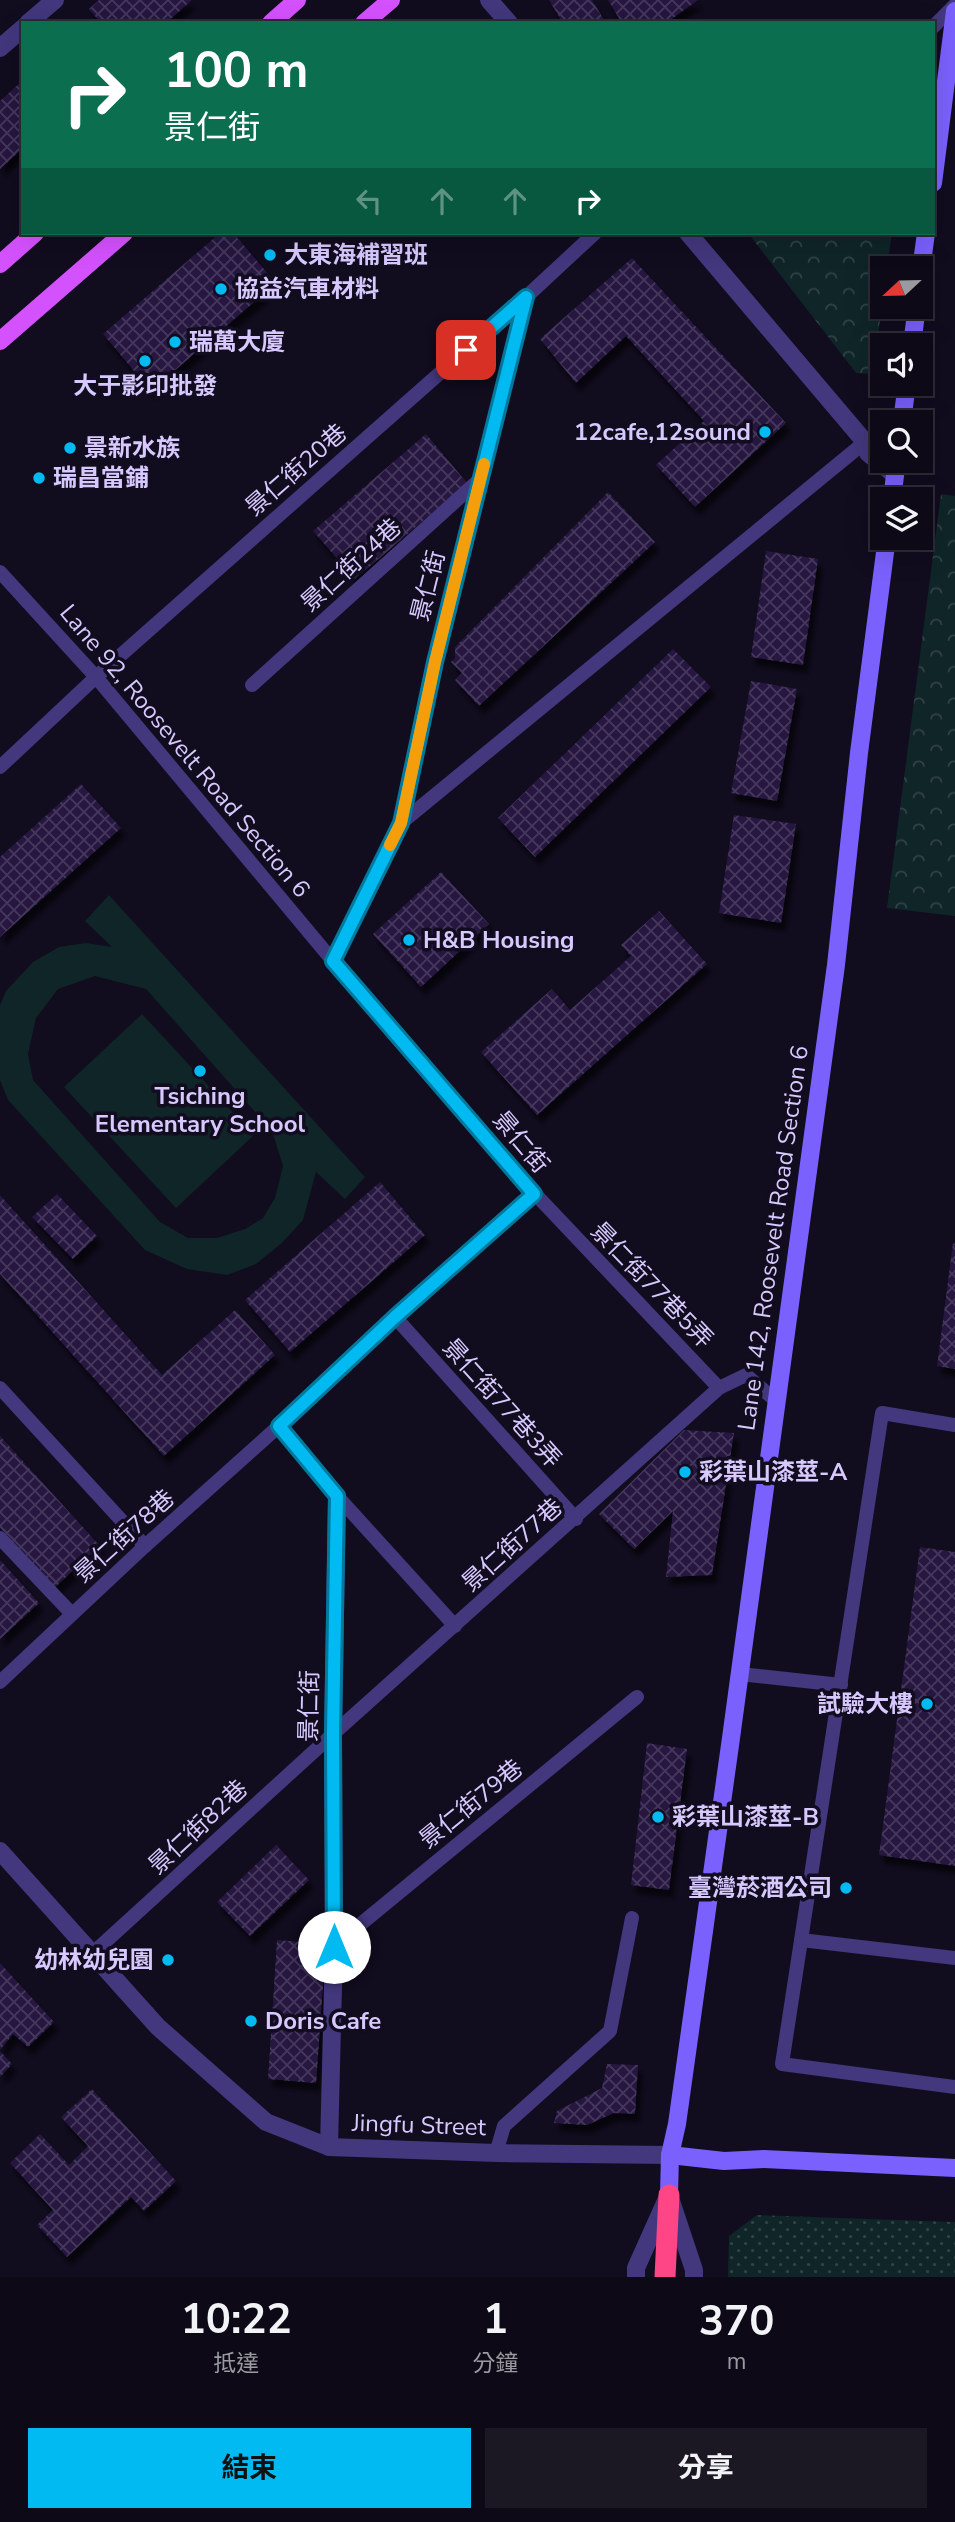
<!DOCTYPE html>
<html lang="zh-TW">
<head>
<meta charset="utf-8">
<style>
  :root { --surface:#0d0916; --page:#1b1723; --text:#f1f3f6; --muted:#9a9aa1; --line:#2d2a35; --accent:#02baf2 }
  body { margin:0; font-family:"Nunito Sans","Noto Sans TC",sans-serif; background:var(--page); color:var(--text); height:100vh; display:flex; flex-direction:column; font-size:26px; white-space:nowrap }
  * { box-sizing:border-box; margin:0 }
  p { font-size:23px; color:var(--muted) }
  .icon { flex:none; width:38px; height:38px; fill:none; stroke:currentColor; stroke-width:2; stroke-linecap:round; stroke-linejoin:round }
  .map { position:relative; height:2277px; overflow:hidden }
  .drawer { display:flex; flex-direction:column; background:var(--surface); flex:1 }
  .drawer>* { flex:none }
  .hud { position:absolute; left:21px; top:21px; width:914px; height:214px; border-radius:0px; box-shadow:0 7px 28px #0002,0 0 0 2px var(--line); background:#0b6e4f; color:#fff; overflow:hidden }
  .needle { width:46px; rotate:248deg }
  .buttons { position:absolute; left:870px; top:256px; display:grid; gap:14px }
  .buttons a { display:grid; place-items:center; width:63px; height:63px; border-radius:0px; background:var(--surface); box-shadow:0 7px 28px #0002,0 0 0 2px var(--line); font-size:35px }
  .pin { position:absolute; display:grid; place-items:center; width:60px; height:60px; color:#fff; margin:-30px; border-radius:14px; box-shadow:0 4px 10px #0006 }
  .me { position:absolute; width:77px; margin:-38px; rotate:0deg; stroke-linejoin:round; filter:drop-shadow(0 0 5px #0008) }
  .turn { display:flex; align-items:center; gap:24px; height:147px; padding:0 28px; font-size:32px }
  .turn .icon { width:91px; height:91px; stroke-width:2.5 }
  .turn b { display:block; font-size:49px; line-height:60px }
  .lanes { display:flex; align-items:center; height:66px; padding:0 28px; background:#0003; justify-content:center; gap:35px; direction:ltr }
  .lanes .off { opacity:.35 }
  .eta { display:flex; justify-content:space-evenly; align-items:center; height:119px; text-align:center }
  .eta b { font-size:42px; font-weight:700; line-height:49px }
  .primary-button { display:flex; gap:14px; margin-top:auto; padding:14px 28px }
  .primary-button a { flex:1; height:80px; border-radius:0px; background:var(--accent); color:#111; font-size:28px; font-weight:700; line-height:80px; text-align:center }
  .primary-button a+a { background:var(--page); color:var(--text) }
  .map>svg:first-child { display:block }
  .grass { fill:url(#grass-dots) }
  .forest { fill:url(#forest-crowns) }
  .pitch { fill:#0f2528; fill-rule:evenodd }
  .building { fill:url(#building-cross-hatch); filter:url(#shadow) }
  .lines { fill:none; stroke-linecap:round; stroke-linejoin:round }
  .lane { stroke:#43377d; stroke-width:14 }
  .street { stroke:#43377d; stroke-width:18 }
  .secondary { stroke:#7a61fe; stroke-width:18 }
  .primary { stroke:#d451fe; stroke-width:18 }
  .highway { stroke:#fe4585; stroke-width:21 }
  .route-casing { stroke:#01799d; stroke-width:18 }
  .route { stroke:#02baf2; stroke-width:12 }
  .slow { stroke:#f59e0b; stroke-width:12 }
  .poi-dot { fill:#02baf2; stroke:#110c1e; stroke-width:2.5 }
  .labels { text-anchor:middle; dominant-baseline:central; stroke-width:7; stroke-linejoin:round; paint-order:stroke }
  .poi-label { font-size:24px; font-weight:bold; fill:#d7c9ff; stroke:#110c1e; text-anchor:start }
  .street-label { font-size:24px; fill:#d7c9ff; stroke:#110c1e }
</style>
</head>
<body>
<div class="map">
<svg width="955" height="2277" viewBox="0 0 955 2277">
  <defs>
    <pattern id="grass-dots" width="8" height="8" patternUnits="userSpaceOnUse" patternTransform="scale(1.75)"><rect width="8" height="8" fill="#0f2528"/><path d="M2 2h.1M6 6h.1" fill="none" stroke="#314348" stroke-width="1.8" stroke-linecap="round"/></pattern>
    <pattern id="forest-crowns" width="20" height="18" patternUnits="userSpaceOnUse" patternTransform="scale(1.75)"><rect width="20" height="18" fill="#0f2528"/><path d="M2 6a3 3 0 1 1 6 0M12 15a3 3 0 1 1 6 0" fill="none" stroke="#314348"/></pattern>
    <pattern id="building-cross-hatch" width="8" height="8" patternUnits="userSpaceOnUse" patternTransform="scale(1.75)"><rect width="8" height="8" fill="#25183f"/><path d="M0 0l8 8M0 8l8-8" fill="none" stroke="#44385c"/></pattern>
    <filter id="shadow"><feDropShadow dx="4.5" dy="8" stdDeviation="2" flood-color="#0009"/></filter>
  </defs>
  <rect width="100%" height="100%" fill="#110c1e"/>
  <!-- grass -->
  <polygon class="grass" points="757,2215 955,2222 955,2277 728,2277 729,2236"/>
  <!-- forest -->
  <g class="forest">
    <polygon points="748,233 892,233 887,268 882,268 882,305 873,374 856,373"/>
    <polygon points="941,494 955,496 955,916 887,908"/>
  </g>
  <!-- pitch -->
  <g class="pitch">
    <path d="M109 895 365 1177 345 1199 316 1172 303 1220 282 1243 256 1264 227 1275 187 1269 145 1250 8 1100 0 1080V1005L6 991 33 962 59 947 86 943 112 947 85 921ZM95 976 146 989 272 1131 283 1166 275 1198 263 1218 245 1229 217 1238H188L160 1222 33 1080 28 1054 36 1018 58 989Z"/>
    <polygon points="142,1014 254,1135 176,1208 64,1087"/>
  </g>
  <!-- building -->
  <g class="building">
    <polygon points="99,0 192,0 166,23 101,23 89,9"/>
    <polygon points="549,0 592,0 606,23 563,23"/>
    <polygon points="608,0 698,0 666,23 622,23"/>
    <polygon points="23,80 23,148 0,169 0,101"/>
    <polygon points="220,233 233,233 276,283 151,391 103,334"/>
    <polygon points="632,258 786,423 695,507 656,465 704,421 626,336 576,383 540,339"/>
    <polygon points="426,434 467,483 355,579 313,531"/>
    <polygon points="608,492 655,542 479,706 455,680 462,673 451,662 455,658 455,647"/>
    <polygon points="766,551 818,559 803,665 751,657"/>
    <polygon points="673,649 711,687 535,857 498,818"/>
    <polygon points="751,681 797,689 777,801 731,793"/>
    <polygon points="81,784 121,828 0,937 0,857"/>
    <polygon points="734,815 796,824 781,923 719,913"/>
    <polygon points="441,872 489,924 421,987 373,934"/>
    <polygon points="659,911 707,964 537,1115 481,1052 552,989 570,1010 631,956 621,945"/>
    <polygon points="380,1182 425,1235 290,1352 245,1300"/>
    <polygon points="57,1194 97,1236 73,1259 32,1217"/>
    <polygon points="0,1195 162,1375 235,1310 275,1355 164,1456 0,1274"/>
    <polygon points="953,1243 955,1244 955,1369 937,1366"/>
    <polygon points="684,1430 734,1433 712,1575 666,1577 673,1511 634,1549 599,1514"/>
    <polygon points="0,1436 100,1546 54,1588 0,1528"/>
    <polygon points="920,1547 955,1552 955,1866 879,1855"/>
    <polygon points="0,1560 39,1603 0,1639"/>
    <polygon points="647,1743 687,1749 669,1890 631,1885"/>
    <polygon points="276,1845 309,1880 250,1936 217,1902"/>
    <polygon points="277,1940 326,1944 316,2083 268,2079"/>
    <polygon points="0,1963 54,2022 28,2047 13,2034 0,2050"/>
    <polygon points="0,2051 12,2064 0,2077"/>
    <polygon points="607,2064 638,2065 635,2114 614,2113 587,2125 554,2123 557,2111 602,2088"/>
    <polygon points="92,2089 176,2181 144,2211 131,2197 67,2257 37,2225 53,2210 10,2163 40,2134 69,2165 88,2146 61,2117"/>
  </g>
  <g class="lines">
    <!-- lane -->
    <g class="lane">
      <polyline points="933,27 955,5"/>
      <polyline points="0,572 96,677 333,961 521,1179 719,1388 746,1375 775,1400"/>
      <polyline points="252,685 479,480"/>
      <polyline points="0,767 96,677 526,297 595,233"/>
      <polyline points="401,823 865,442"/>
      <polyline points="333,961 401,823 435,661 526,297"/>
      <polyline points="395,1317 576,1519"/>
      <polyline points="0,1388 145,1546"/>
      <polyline points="955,1425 882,1413 782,2064 955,2087"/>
      <polyline points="279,1426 337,1496 455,1626"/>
      <polyline points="0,1538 72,1614"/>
      <polyline points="740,1674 841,1685"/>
      <polyline points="0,1682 145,1546 279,1426 395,1317 534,1194"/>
      <polyline points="801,1940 955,1958"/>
      <polyline points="334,1946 637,1697"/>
      <polyline points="93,1953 333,1734 719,1388"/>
      <polyline points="496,2153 504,2126 610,2031 632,1918"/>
    </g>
    <!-- street -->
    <g class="street">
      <polyline points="489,0 509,23"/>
      <polyline points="28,23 55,0"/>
      <polyline points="0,48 23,28"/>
      <polyline points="688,233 865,442 868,453 895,475"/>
      <polyline points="0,1851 158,2027 266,2122 329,2147 496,2153 670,2155"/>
      <polyline points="329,2147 334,1946 333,1734 337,1496"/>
      <polyline points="671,2201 694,2270 694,2277"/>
      <polyline points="636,2277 636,2268 666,2201"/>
    </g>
    <!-- secondary -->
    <g class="secondary">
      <polyline points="933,183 955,11"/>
      <polyline points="920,277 926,233"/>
      <polyline points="912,345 917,306"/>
      <polyline points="902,422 907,383"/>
      <polyline points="892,499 897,460"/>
      <polyline points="670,2155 724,2161 764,2159 955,2168"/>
      <polyline points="669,2195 670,2155 677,2124 731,1738 836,965 859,753 887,537"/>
    </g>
    <!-- primary -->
    <g class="primary">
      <polyline points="271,23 297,0"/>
      <polyline points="364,23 391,0"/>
      <polyline points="0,264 35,233"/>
      <polyline points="0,341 124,233"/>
    </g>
    <!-- highway -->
    <polyline class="highway" points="665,2277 669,2195"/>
  </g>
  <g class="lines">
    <!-- route casing -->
    <g class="route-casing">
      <polyline id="route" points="334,1947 333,1734 337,1496 279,1426 395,1317 534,1194 333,961 401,823 435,662 526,297 466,350"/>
    </g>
    <!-- route -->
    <use href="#route" class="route"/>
    <!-- slow -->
    <polyline class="slow" points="390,845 401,823 435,662 484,464"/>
  </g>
  <!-- markers -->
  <g class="poi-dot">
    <circle cx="270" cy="255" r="7"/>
    <circle cx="221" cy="289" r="7"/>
    <circle cx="175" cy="342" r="7"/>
    <circle cx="145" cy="361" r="7"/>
    <circle cx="765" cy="432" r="7"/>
    <circle cx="70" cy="448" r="7"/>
    <circle cx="39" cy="478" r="7"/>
    <circle cx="409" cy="940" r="7"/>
    <circle cx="200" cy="1071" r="7"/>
    <circle cx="685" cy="1472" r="7"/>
    <circle cx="927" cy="1704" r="7"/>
    <circle cx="658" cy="1817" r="7"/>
    <circle cx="846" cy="1888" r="7"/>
    <circle cx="168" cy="1960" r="7"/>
    <circle cx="251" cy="2021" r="7"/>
  </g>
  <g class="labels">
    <!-- poi labels -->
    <g class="poi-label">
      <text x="284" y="255">大東海補習班</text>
      <text x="235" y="289">協益汽車材料</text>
      <text x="189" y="342">瑞萬大廈</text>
      <text x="145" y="386" text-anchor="middle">大于影印批發</text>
      <text x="751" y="432" text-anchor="end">12cafe,12sound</text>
      <text x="84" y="448">景新水族</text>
      <text x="53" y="478">瑞昌當鋪</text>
      <text x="423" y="940">H&amp;B Housing</text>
      <text x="200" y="1096" text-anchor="middle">Tsiching<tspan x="200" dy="28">Elementary School</tspan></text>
      <text x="699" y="1472">彩葉山漆莖-A</text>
      <text x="913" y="1704" text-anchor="end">試驗大樓</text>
      <text x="672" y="1817">彩葉山漆莖-B</text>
      <text x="832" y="1888" text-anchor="end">臺灣菸酒公司</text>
      <text x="154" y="1960" text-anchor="end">幼林幼兒園</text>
      <text x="265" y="2021">Doris Cafe</text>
    </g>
    <!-- street labels -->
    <g class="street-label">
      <text transform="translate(296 470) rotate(-41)">景仁街20巷</text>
      <text transform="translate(351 565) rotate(-42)">景仁街24巷</text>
      <text transform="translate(428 586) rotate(-76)">景仁街</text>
      <text transform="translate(185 751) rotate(50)">Lane 92, Roosevelt Road Section 6</text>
      <text transform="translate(521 1142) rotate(50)">景仁街</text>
      <text transform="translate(773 1238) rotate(-82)">Lane 142, Roosevelt Road Section 6</text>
      <text transform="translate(652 1285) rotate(46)">景仁街77巷5弄</text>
      <text transform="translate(502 1403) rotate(48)">景仁街77巷3弄</text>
      <text transform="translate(124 1536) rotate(-42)">景仁街78巷</text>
      <text transform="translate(512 1545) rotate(-42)">景仁街77巷</text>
      <text transform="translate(309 1706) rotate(-89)">景仁街</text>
      <text transform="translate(471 1804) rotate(-39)">景仁街79巷</text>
      <text transform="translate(198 1827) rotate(-43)">景仁街82巷</text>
      <text transform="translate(419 2125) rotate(2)">Jingfu Street</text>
    </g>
  </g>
</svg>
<div class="buttons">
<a><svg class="needle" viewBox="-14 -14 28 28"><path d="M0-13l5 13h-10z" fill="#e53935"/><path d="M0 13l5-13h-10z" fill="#9a9aa1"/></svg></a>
<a><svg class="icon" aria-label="sound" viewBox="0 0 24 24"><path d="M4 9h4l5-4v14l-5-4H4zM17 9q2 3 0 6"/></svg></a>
<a><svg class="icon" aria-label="search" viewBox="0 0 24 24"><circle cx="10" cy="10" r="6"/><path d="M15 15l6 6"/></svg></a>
<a><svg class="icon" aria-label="layers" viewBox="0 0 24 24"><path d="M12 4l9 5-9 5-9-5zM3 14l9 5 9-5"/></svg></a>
</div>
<div class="pin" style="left:466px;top:350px;background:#d93025"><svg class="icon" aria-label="arrive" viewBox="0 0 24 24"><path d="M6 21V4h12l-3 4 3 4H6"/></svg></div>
<svg class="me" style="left:334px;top:1947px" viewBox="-20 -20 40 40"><circle r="19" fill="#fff"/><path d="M0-13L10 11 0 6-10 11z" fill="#02baf2"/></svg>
<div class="hud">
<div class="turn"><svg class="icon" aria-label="right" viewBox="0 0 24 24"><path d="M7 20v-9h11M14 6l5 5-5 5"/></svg><div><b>100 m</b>景仁街</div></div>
<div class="lanes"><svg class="icon off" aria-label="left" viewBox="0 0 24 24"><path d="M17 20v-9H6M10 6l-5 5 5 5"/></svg><svg class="icon off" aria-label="ahead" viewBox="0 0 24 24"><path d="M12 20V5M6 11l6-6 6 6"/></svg><svg class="icon off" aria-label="ahead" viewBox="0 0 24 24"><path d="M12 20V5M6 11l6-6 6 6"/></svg><svg class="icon" aria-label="right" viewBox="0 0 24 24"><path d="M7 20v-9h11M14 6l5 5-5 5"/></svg></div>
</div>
</div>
<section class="drawer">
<div class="eta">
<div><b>10:22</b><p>抵達</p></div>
<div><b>1</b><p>分鐘</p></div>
<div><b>370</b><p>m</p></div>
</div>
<div class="primary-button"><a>結束</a><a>分享</a></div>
</section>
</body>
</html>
